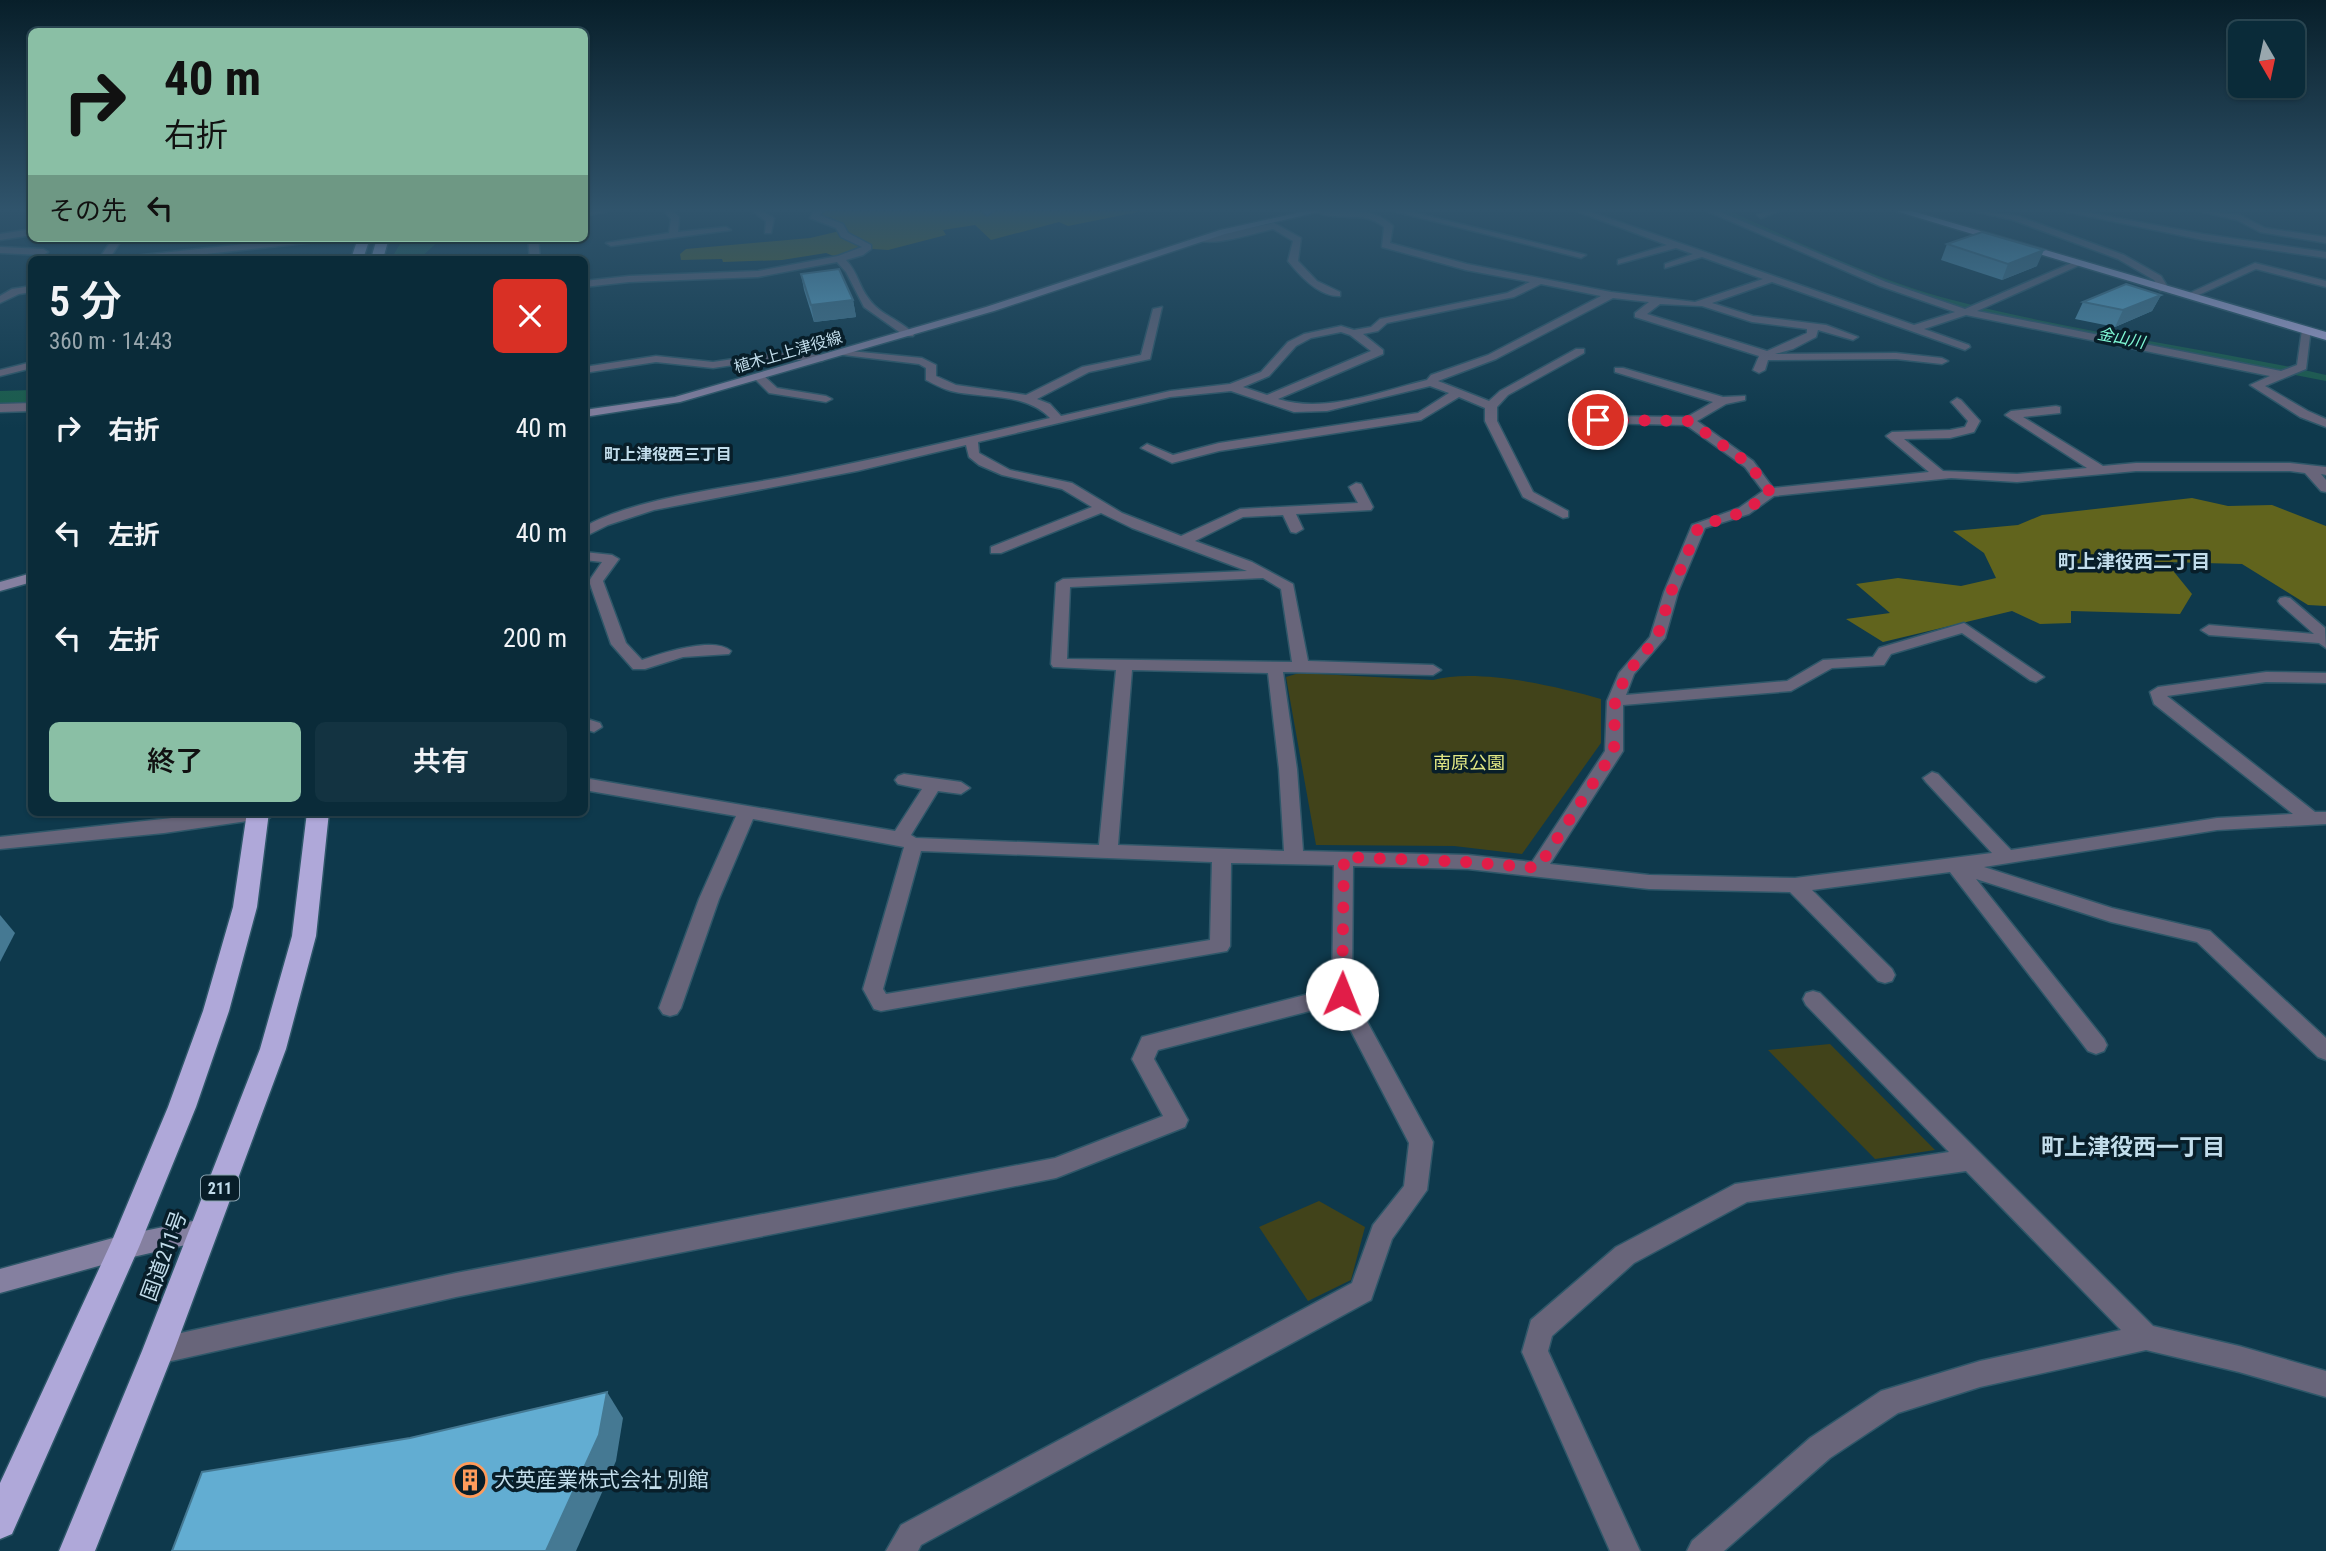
<!DOCTYPE html>
<html lang="ja">
<head>
<meta charset="utf-8">
<style>
  :root { --surface:#0a2b39; --page:#133341; --text:#f1f3f6; --muted:#99a7ae; --line:#2a4753; --accent:#8abfa5 }
  body { margin:0; font-family:"Roboto Condensed","Noto Sans JP",sans-serif; background:var(--page); color:var(--text); height:100vh; display:flex; flex-direction:column; font-size:26px; white-space:nowrap }
  * { box-sizing:border-box; margin:0 }
  p { font-size:23px; color:var(--muted) }
  .icon { flex:none; width:38px; height:38px; fill:none; stroke:currentColor; stroke-width:2; stroke-linecap:round; stroke-linejoin:round }
  .map { position:relative; flex:1; overflow:hidden }
  .side { position:absolute; left:28px; top:256px; width:560px; height:560px; display:flex; flex-direction:column; background:var(--surface); border-radius:10px; box-shadow:0 2px 5px #0004,0 0 0 2px var(--line) }
  .side>* { flex:none }
  .guide { position:absolute; left:28px; top:28px; width:560px; height:214px; border-radius:10px; box-shadow:0 2px 5px #0004,0 0 0 2px var(--line); background:#8abfa5; color:#111; overflow:hidden }
  .needle { width:46px; rotate:171deg }
  .fabs { position:absolute; left:2228px; top:21px; display:grid; gap:14px }
  .fabs a { display:grid; place-items:center; width:77px; height:77px; border-radius:10px; background:var(--surface); box-shadow:0 2px 5px #0004,0 0 0 2px var(--line); font-size:35px }
  .pin { position:absolute; display:grid; place-items:center; width:60px; height:60px; color:#fff; margin:-30px; border:4px solid #fff; border-radius:50%; box-shadow:0 2px 7px #0007 }
  .me { position:absolute; width:77px; margin:-38px; rotate:1deg; stroke-linejoin:round; filter:drop-shadow(0 0 5px #0008) }
  .turn { display:flex; align-items:center; gap:24px; height:147px; padding:0 21px; font-size:32px }
  .turn .icon { width:91px; height:91px; stroke-width:2.5 }
  .turn b { display:block; font-size:49px; line-height:60px }
  .then { display:flex; align-items:center; height:66px; padding:0 21px; background:#0003; gap:14px; font-size:26px }
  .round { display:grid; place-items:center; flex:none; width:74px; height:74px; border-radius:10px; background:var(--page) }
  .head { display:flex; align-items:center; justify-content:space-between; height:119px; padding:0 21px }
  h1 { font-size:42px; font-weight:600; line-height:52px }
  .primary-button { display:flex; gap:14px; margin-top:auto; padding:14px 21px }
  .primary-button a { flex:1; height:80px; border-radius:10px; background:var(--accent); color:#111; font-size:28px; font-weight:600; line-height:80px; text-align:center }
  .primary-button a+a { background:var(--page); color:var(--text) }
  ul { padding:0; list-style:none }
  li { display:flex; align-items:center; gap:21px; height:105px; padding:0 21px }
  li div { flex:1 }
  li b { display:block; font-size:26px }
  li em { font-style:normal }
  .map>svg:first-child { display:block }
  .green { fill:#41431a }
  .forest { fill:#61641d }
  .water { fill:#195d4b }
  .lines { fill:none; stroke-linecap:round; stroke-linejoin:round }
  .river { fill:#195d4b; fill-rule:evenodd }
  .street-casing { stroke:#2e5769; stroke-width:3 }
  .secondary-casing { stroke:#2e5769; stroke-width:3 }
  .highway-casing { stroke:#2e5769; stroke-width:3 }
  .street { fill:#68657a; fill-rule:evenodd }
  .secondary { fill:#8580a0; fill-rule:evenodd }
  .highway { fill:#afa8d9; fill-rule:evenodd }
  .wall { fill:#5495b5 }
  .shaded-wall { fill:#457993 }
  .building { fill:#62add2; stroke:#457993; stroke-width:2 }
  .route { stroke:#e11d48; stroke-width:12; stroke-dasharray:0 21.6 }
  .labels { text-anchor:middle; dominant-baseline:central; stroke-width:7; stroke-linejoin:round; paint-order:stroke }
  .far-water-label { font-size:16px; font-style:italic; fill:#80f9d5; stroke:#081e29 }
  .far-street-label { font-size:16px; fill:#c2ddeb; stroke:#081e29 }
  .far-neighbourhood-label { font-size:16px; font-weight:bold; fill:#c2ddeb; stroke:#081e29 }
  .shield { fill:#081e29; stroke:#8aa4b1; stroke-width:2 }
  .shield-label { font-size:16px; font-weight:bold; fill:#c2ddeb }
  .park-label { font-size:18px; fill:#e1e784; stroke:#081e29 }
  .neighbourhood-label { font-size:19px; font-weight:bold; fill:#c2ddeb; stroke:#081e29 }
  .near-street-label { font-size:21px; fill:#c2ddeb; stroke:#081e29 }
  .near-poi-label { font-size:21px; fill:#c2ddeb; stroke:#081e29; text-anchor:start }
  .near-neighbourhood-label { font-size:23px; font-weight:bold; fill:#c2ddeb; stroke:#081e29 }
</style>
</head>
<body>
<div class="map">
<svg width="2326" height="1551" viewBox="0 0 2326 1551">
  <rect width="100%" height="100%" fill="#0e394c"/>
  <!-- green -->
  <g class="green">
    <path d="M1299 673 1433 680C1478 668 1556 686 1601 699V743L1522 854 1454 846 1316 845 1286 677Z"/>
    <polygon points="1830,1044 1935,1150 1875,1159 1768,1050"/>
    <polygon points="1319,1201 1365,1227 1351,1280 1308,1301 1259,1227"/>
  </g>
  <!-- forest -->
  <g class="forest">
    <polygon points="825,211 1143,211 1068,226 1059,222 991,240 975,225 943,230 946,235 888,250 859,248 836,257 826,253 782,260 723,262 722,259 681,260 680,254 686,249 810,238 844,230 818,216"/>
    <polygon points="2192,498 2228,506 2272,505 2326,526 2326,606 2308,605 2242,564 2166,562 2192,594 2180,614 2071,611 2071,623 2040,624 2012,611 1883,642 1846,619 1890,613 1856,584 1898,578 1961,586 1996,578 1984,553 1953,531 2018,525 2042,515"/>
  </g>
  <!-- water -->
  <path class="water" d="M1716 211H1729C1798 241 1869 277 1941 297 2056 328 2175 344 2291 367L2326 375V381L1978 313 1883 282Z"/>
  <g class="lines">
    <!-- river -->
    <g class="river">
      <polygon points="409,238 442,238 419,259 391,259 400,244"/>
      <polygon points="32,390 32,412 0,413 0,391"/>
    </g>
    <!-- street casing -->
    <g class="street-casing">
      <g id="street">
        <polygon points="584,211 608,211 584,216"/>
        <polygon points="664,211 673,211 679,217 678,232 726,227 731,230 611,246 606,243 669,233 671,219"/>
        <polygon points="752,211 762,211 774,218 771,233 765,233 766,221"/>
        <path d="M814 211H823L819 215 843 224 848 233 871 245V249L863 255 846 260C858 272 859 287 869 299 880 315 901 320 914 334L913 336H905L864 307 846 272 837 262 758 277 629 282 584 287V281L629 276 758 271 838 256 862 247 841 237 836 228 810 218Z"/>
        <polygon points="993,211 987,215 983,212 983,211"/>
        <path d="M1314 211C1340 211 1374 206 1393 226L1390 243 1467 264 1611 292 1695 302 1763 279 1702 257 1665 268V264L1693 254 1676 248 1618 264V260L1667 245 1576 211H1588L1914 325 1955 312 1880 286 1707 211H1718L1886 282 1965 309 2074 262 2082 264 1977 311 2281 371 2297 365 2302 330 2311 328 2306 369 2265 386 2308 411 2326 419V427L2300 417 2250 385 2270 376 1966 315 1924 329 1969 345 1970 347 1965 350 1772 282 1712 303 1753 316 1826 325 1858 337 1853 340 1818 330 1816 337 1793 349 1775 354 1896 353 1942 358 1948 361 1942 364 1896 359 1768 360 1765 370 1759 373 1753 370 1759 356 1635 317V313L1649 302 1613 298 1496 359 1438 381 1489 401 1500 391 1576 349H1584V353L1508 395 1497 407V421L1533 492 1568 511V517L1563 518 1523 497 1485 421V408L1459 397 1421 420 1219 451 1172 463 1141 448 1147 444 1173 455 1219 443 1418 413 1449 393 1430 386 1327 411 1294 412 1231 391 1170 397 978 442 979 453 1010 470 1072 483 1122 513 1181 536 1240 509 1358 503 1349 487 1356 483 1361 484 1373 507 1371 510 1296 514 1303 529 1296 533 1291 532 1283 515 1243 517 1195 541 1252 562 1293 584 1308 661 1433 665 1441 670 1433 675 1283 672 1297 769 1303 851 1468 855 1532 862 1605 751 1607 701 1619 673 1650 637 1664 592 1692 525 1739 508 1763 491 1745 467 1686 425 1594 423V417L1598 416 1687 417 1713 402 1615 372V368H1623L1723 397 1745 396V400L1726 404 1697 421 1753 461 1773 488 1929 472 1886 436 1892 432 1950 430 1965 427 1968 421 1951 402 1957 398 1961 400 1980 421 1974 432 1950 438 1904 439 1943 471 2017 474 2087 468 2005 415 2011 411 2056 406 2060 407V413L2023 417 2103 466 2136 463H2290L2326 467V475L2321 474 2326 480V492L2321 491 2305 473 2290 471H2136L2017 482 1951 478 1774 496 1749 514 1705 528 1678 592 1665 638 1634 674 1626 695 1787 681 1823 660 1873 657 1879 648 1964 623 2044 677 2036 682 2030 680 1962 633 1891 654 1884 665 1832 668 1791 691 1623 705V751L1550 864 1649 875 1795 878 1992 853 1926 782 1923 778 1932 772 1938 774 2011 850 2217 818 2293 814 2154 704 2150 692 2158 687 2266 672 2326 673V683L2266 682 2167 696 2315 812H2326V824L2217 830 1984 867 2112 908 2210 931 2326 1038V1060L2318 1057 2197 942 2111 922 1976 879 2104 1039 2107 1045 2104 1051 2096 1054 2088 1051 1950 872 1812 890 1892 969 1895 975 1892 981 1885 983 1878 981 1790 892 1649 889 1468 869 1353 866 1352 994 1433 1142 1427 1190 1392 1239 1371 1300 921 1545 918 1551H886L901 1525 1352 1283 1373 1225 1404 1186 1409 1143 1337 1004 1158 1050 1154 1059 1188 1120 1185 1127 1056 1178 456 1297 158 1364 149 1360 145 1351 149 1342 158 1338 456 1273 1055 1158 1163 1116 1132 1059 1142 1037 1332 988 1334 865 1231 863 1230 946 1227 951 881 1011 874 1009 863 989 904 847 753 819 719 899 681 1008 677 1014 670 1016 663 1014 659 1008 699 899 736 816 584 790V778L895 831 922 789 898 784 895 780 898 776 904 774 961 782 970 788 961 794 938 791 911 835 916 838 1099 845 1116 670 1053 667 1051 664 1056 583 1063 579 1247 571 1132 528 1101 513 1001 553H991V547L1092 507 1062 489 1002 475 979 465 969 457 966 445 857 471 654 510 608 525 584 537V527C636 497 730 488 790 476 877 459 964 438 1050 418 1026 392 984 399 951 391 943 389 934 384 926 380V368L919 364 844 355 840 354V350L922 358 936 365V376L956 385 1026 395 1082 367 1141 355 1153 309 1162 307 1150 359 1089 372 1037 399 1050 404 1061 416 1170 391 1230 384 1261 372 1288 342 1304 334 1341 326 1354 330 1371 327 1380 319 1507 293 1530 282 1466 270 1382 247 1384 227C1364 209 1335 223 1314 211ZM1541 284 1601 296 1488 355 1431 375 1427 380C1381 391 1325 414 1278 399L1383 354V350L1363 334 1378 331 1387 323 1514 297ZM1660 304 1702 306 1752 322 1807 329V333L1767 351 1647 314ZM1341 332 1350 335 1371 351 1267 395 1243 387 1269 376 1296 346 1311 338ZM1263 578 1281 589 1292 662 1067 659 1070 587ZM1132 670 1268 673 1279 769 1284 851 1118 845ZM921 851 1212 862 1210 940 886 994 883 989Z"/>
        <polygon points="1393,211 1408,211 1586,255 1581,258"/>
        <polygon points="1766,211 1779,211 1761,218 1757,215"/>
        <polygon points="1973,211 2018,216 2124,255 2161,276 2169,289 2160,291 2154,280 2118,259 2013,220"/>
        <polygon points="2063,211 2080,211 2203,234 2326,252 2326,258 2203,240"/>
        <polygon points="2199,211 2240,215 2265,228 2326,237 2326,243 2260,232 2237,220"/>
        <path d="M1274 223 1301 238 1298 261 1317 281 1340 292V296C1319 297 1300 276 1288 261L1293 241 1273 229C1255 233 1210 248 1195 239Z"/>
        <polygon points="32,229 32,235 0,240 0,234"/>
        <polygon points="113,238 123,238 109,259 99,259"/>
        <polygon points="299,238 329,238 324,241 160,259 129,259 134,256"/>
        <polygon points="528,238 538,238 540,259 530,259"/>
        <polygon points="0,247 43,249 48,252 43,255 0,253"/>
        <polygon points="2255,263 2326,281 2326,287 2256,269 2192,298 2183,296"/>
        <polygon points="32,286 32,292 19,294 0,303 0,296 12,289"/>
        <polygon points="775,353 822,355 828,358 822,361 775,359 713,368 656,362 584,373 584,367 656,356 713,362"/>
        <polygon points="32,362 32,368 0,376 0,370"/>
        <polygon points="755,375 763,375 777,388 826,396 832,399 826,402 769,393 755,379"/>
        <polygon points="32,403 32,411 0,412 0,404"/>
        <path d="M584 552 612 555 619 559 603 581 626 643 642 660C662 653 714 636 731 651L729 654 683 657 645 669H633L611 644 589 581 602 562 584 560Z"/>
        <polygon points="2285,597 2290,598 2325,628 2326,648 2319,643 2209,635 2201,630 2209,625 2314,634 2280,604 2278,601 2280,598"/>
        <polygon points="584,718 600,723 602,727 594,732 584,729"/>
        <polygon points="226,812 278,812 269,818 164,833 0,849 0,837"/>
        <polygon points="1813,991 1820,993 2153,1326 2239,1346 2326,1371 2326,1397 2239,1372 2146,1350 1980,1387 1898,1413 1830,1458 1724,1551 1687,1551 1692,1541 1810,1438 1881,1391 1980,1361 2121,1330 1966,1171 1747,1202 1634,1263 1552,1336 1548,1351 1640,1551 1610,1551 1522,1352 1531,1320 1616,1247 1735,1184 1949,1152 1806,1005 1803,999 1806,993"/>
      </g>
    </g>
    <!-- secondary casing -->
    <g class="secondary-casing">
      <g id="secondary">
        <polygon points="1306,211 1322,211 1225,234 994,311 680,402 584,417 584,410 675,397 986,307 1220,230"/>
        <polygon points="32,573 32,582 0,591 0,582"/>
        <polygon points="203,1219 212,1222 215,1230 212,1238 203,1241 124,1259 0,1293 0,1269 124,1235"/>
      </g>
    </g>
    <!-- highway casing -->
    <g class="highway-casing">
      <g id="highway">
        <polygon points="1896,211 1912,211 2326,332 2326,340"/>
        <polygon points="358,238 370,238 363,259 351,259"/>
        <polygon points="377,238 389,238 383,259 371,259"/>
        <polygon points="247,812 269,812 257,907 229,1011 196,1107 139,1247 12,1534 0,1539 0,1483 111,1243 168,1107 203,1011 233,907"/>
        <polygon points="307,812 329,812 316,936 286,1049 174,1351 95,1551 59,1551 142,1351 260,1049 292,936"/>
      </g>
    </g>
    <!-- street -->
    <use href="#street" class="street"/>
    <!-- secondary -->
    <use href="#secondary" class="secondary"/>
    <!-- highway -->
    <use href="#highway" class="highway"/>
  </g>
  <!-- wall -->
  <g class="wall">
    <polygon points="1947,244 2037,266 2002,280 1941,260"/>
    <polygon points="801,274 853,300 856,317 814,322 804,290"/>
    <polygon points="2161,295 2152,311 2115,327 2075,319 2083,302"/>
  </g>
  <!-- shaded-wall -->
  <g class="shaded-wall">
    <polygon points="2044,250 2037,266 2002,280 2008,264"/>
    <polygon points="2161,295 2152,311 2115,327 2123,310"/>
    <polygon points="853,300 856,317 814,322 811,305"/>
    <polygon points="0,915 15,933 0,962"/>
    <polygon points="607,1392 623,1418 616,1461 576,1551 546,1551"/>
  </g>
  <!-- building -->
  <g class="building">
    <polygon points="1982,232 2044,250 2008,264 1947,244"/>
    <polygon points="839,269 853,300 811,305 801,274"/>
    <polygon points="2126,284 2161,295 2123,310 2083,302"/>
    <polygon points="607,1392 599,1435 546,1551 172,1551 202,1472 410,1438"/>
  </g>
  <!-- sky -->
  <linearGradient id="sky" x2="0" y2="1"><stop stop-color="#081f2a"/><stop offset="0.49" stop-color="#30546c"/><stop offset="1" stop-color="#30546c" stop-opacity="0"/></linearGradient>
  <rect width="2326" height="428" fill="url(#sky)"/>
  <g class="lines">
    <!-- route -->
    <polyline class="route" points="1342,994 1344,857 1468,862 1538,868 1614,751 1615,701 1627,673 1657,638 1671,592 1699,526 1744,512 1770,492 1749,464 1689,421 1598,420"/>
  </g>
  <!-- icons -->
  <defs>
    <g id="building-ring" transform="scale(1.75)"><circle r="9.5" fill="#081e29" stroke="#ff9b5b" stroke-width="1.5"/><path d="M-4-6H4V6H1V3H-1V6H-4ZM-2.5-4.3h1.7v1.8h-1.7ZM.8-4.3h1.7v1.8H.8ZM-2.5-1h1.7V.8h-1.7ZM.8-1h1.7V.8H.8Z" fill="#ff9b5b"/></g>
  </defs>
  <g fill-rule="evenodd">
    <use href="#building-ring" x="470" y="1480"/>
  </g>
  <g class="labels">
    <!-- far-water labels -->
    <g class="far-water-label">
      <text transform="translate(2121 338) rotate(11)">金山川</text>
    </g>
    <!-- far-street labels -->
    <g class="far-street-label">
      <text transform="translate(788 352) rotate(-16)">植木上上津役線</text>
    </g>
    <!-- far-neighbourhood labels -->
    <g class="far-neighbourhood-label">
      <text x="668" y="454">町上津役西三丁目</text>
    </g>
    <!-- shield labels -->
    <rect class="shield" x="201" y="1175.5" width="38" height="25" rx="5"/>
    <g class="shield-label">
      <text x="220" y="1188">211</text>
    </g>
    <!-- park labels -->
    <g class="park-label">
      <text x="1469" y="762">南原公園</text>
    </g>
    <!-- neighbourhood labels -->
    <g class="neighbourhood-label">
      <text x="2134" y="561">町上津役西二丁目</text>
    </g>
    <!-- near-street labels -->
    <g class="near-street-label">
      <text transform="translate(164 1256) rotate(-70)">国道211号</text>
    </g>
    <!-- near-poi labels -->
    <g class="near-poi-label">
      <text x="494" y="1480">大英産業株式会社 別館</text>
    </g>
    <!-- near-neighbourhood labels -->
    <g class="near-neighbourhood-label">
      <text x="2133" y="1147">町上津役西一丁目</text>
    </g>
  </g>
</svg>
<div class="fabs">
<a><svg class="needle" viewBox="-14 -14 28 28"><path d="M0-13l5 13h-10z" fill="#e53935"/><path d="M0 13l5-13h-10z" fill="#99a7ae"/></svg></a>
</div>
<div class="pin" style="left:1598px;top:420px;background:#d93025"><svg class="icon" aria-label="arrive" viewBox="0 0 24 24"><path d="M6 21V4h12l-3 4 3 4H6"/></svg></div>
<svg class="me" style="left:1342px;top:994px" viewBox="-20 -20 40 40"><circle r="19" fill="#fff"/><path d="M0-13L10 11 0 6-10 11z" fill="#e11d48"/></svg>
<div class="guide">
<div class="turn"><svg class="icon" aria-label="right" viewBox="0 0 24 24"><path d="M7 20v-9h11M14 6l5 5-5 5"/></svg><div><b>40 m</b>右折</div></div>
<div class="then">その先<svg class="icon" aria-label="left" viewBox="0 0 24 24"><path d="M17 20v-9H6M10 6l-5 5 5 5"/></svg></div>
</div>
<section class="side">
<div class="head"><div><h1>5 分</h1><p>360 m · 14:43</p></div><a class="round" style="background:#d93025;color:#fff"><svg class="icon" aria-label="close" viewBox="0 0 24 24"><path d="M6 6l12 12M18 6L6 18"/></svg></a></div>
<ul>
<li><svg class="icon" aria-label="right" viewBox="0 0 24 24"><path d="M7 20v-9h11M14 6l5 5-5 5"/></svg><div><b>右折</b></div><em>40 m</em></li>
<li><svg class="icon" aria-label="left" viewBox="0 0 24 24"><path d="M17 20v-9H6M10 6l-5 5 5 5"/></svg><div><b>左折</b></div><em>40 m</em></li>
<li><svg class="icon" aria-label="left" viewBox="0 0 24 24"><path d="M17 20v-9H6M10 6l-5 5 5 5"/></svg><div><b>左折</b></div><em>200 m</em></li>
</ul>
<div class="primary-button"><a>終了</a><a>共有</a></div>
</section>
</div>
</body>
</html>
